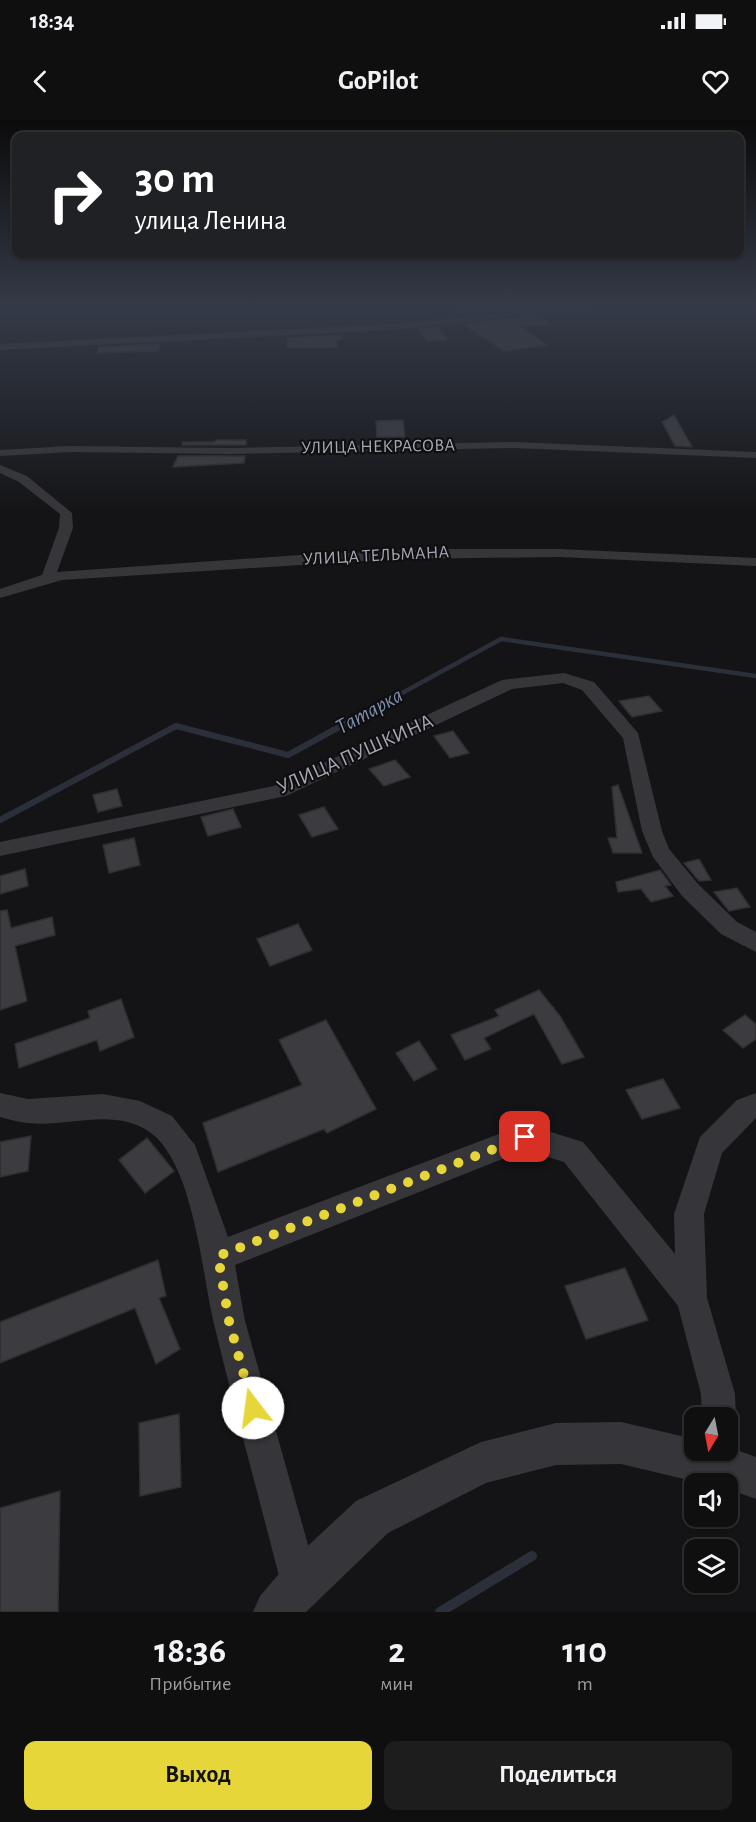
<!DOCTYPE html>
<html lang="ru">
<head>
<meta charset="utf-8">
<style>
  :root { --surface:#0f0f10; --page:#1d1d1e; --text:#f1f3f6; --muted:#9b9c9f; --line:#2f2f30; --accent:#e7d63a }
  body { margin:0; font-family:"Alegreya Sans",sans-serif; background:var(--page); color:var(--text); height:100vh; display:flex; flex-direction:column; font-size:22px; white-space:nowrap }
  * { box-sizing:border-box; margin:0 }
  p { font-size:20px; color:var(--muted) }
  .icon { flex:none; width:33px; height:33px; fill:none; stroke:currentColor; stroke-width:2; stroke-linecap:round; stroke-linejoin:round }
  .map { position:relative; height:1492px; overflow:hidden }
  .side { display:flex; flex-direction:column; background:var(--surface); flex:1 }
  .side>* { flex:none }
  .hud { position:absolute; left:12px; top:12px; width:732px; height:126px; border-radius:12px; box-shadow:0 2px 4px #0004,0 0 0 2px var(--line); background:#202124; color:#fff; overflow:hidden }
  .needle { width:39px; rotate:190deg }
  .buttons { position:absolute; left:684px; top:1287px; display:grid; gap:12px }
  .buttons a { display:grid; place-items:center; width:54px; height:54px; border-radius:12px; background:var(--surface); box-shadow:0 2px 4px #0004,0 0 0 2px var(--line); font-size:30px }
  .pin { position:absolute; display:grid; place-items:center; width:51px; height:51px; color:#fff; margin:-26px; border-radius:12px; box-shadow:0 3px 9px #0006 }
  .me { position:absolute; width:66px; margin:-33px; rotate:345deg; stroke-linejoin:round; filter:drop-shadow(0 0 4px #0008) }
  .turn { display:flex; align-items:center; gap:21px; height:126px; padding:0 24px; font-size:27px }
  .turn .icon { width:78px; height:78px; stroke-width:2.5 }
  .turn b { display:block; font-size:42px; line-height:51px }
  .eta { display:flex; justify-content:space-evenly; align-items:center; height:102px; text-align:center }
  .eta b { font-size:36px; font-weight:600; line-height:42px }
  .primary-button { display:flex; gap:12px; margin-top:auto; padding:12px 24px }
  .primary-button a { flex:1; height:69px; border-radius:12px; background:var(--accent); color:#111; font-size:24px; font-weight:600; line-height:69px; text-align:center }
  .primary-button a+a { background:var(--page); color:var(--text) }
  .status { display:flex; justify-content:space-between; align-items:center; height:42px; padding:0 30px; background:var(--surface); direction:ltr }
  .status svg { height:16px; fill:currentColor }
  header { display:flex; justify-content:space-between; align-items:center; height:78px; padding:0 24px; background:var(--surface); font-size:27px; font-weight:600 }
  .map>svg:first-child { display:block }
  .lines { fill:none; stroke-linecap:round; stroke-linejoin:round }
  .stream-far2 { stroke:#2b2f39; stroke-width:4.5 }
  .stream-far1 { stroke:#2b2f39; stroke-width:6 }
  .stream { stroke:#2b2f39; stroke-width:10 }
  .building { fill:#3c3b3f; stroke:#2f2e31; stroke-width:1.5 }
  .minor { fill:#36353a; fill-rule:evenodd }
  .tertiary { fill:#36353a; fill-rule:evenodd }
  .route { stroke:#e7d63a; stroke-width:10; stroke-dasharray:0 18 }
  .labels { text-anchor:middle; dominant-baseline:central; stroke-width:4.5; stroke-linejoin:round; paint-order:stroke }
  .far-street-label { font-size:18px; fill:#a6a7b5; stroke:#0f0f10 }
  .street-label { font-size:21px; fill:#a6a7b5; stroke:#0f0f10 }
  .water-label { font-size:22px; font-style:italic; fill:#7f8dae; stroke:#0f0f10 }
</style>
</head>
<body>
<div class="status"><b>18:34</b><svg viewBox="0 0 49 12"><path d="M0 12V9h3v3zM5 12V6h3v6zM10 12V3h3v9zM15 12V0h3v12zM26 1h20v11H26zM47 4h2v5h-2z"/></svg></div>
<header><svg class="icon" aria-label="back" viewBox="0 0 24 24"><path d="M15 5l-7 7 7 7"/></svg>GoPilot<svg class="icon" aria-label="heart" viewBox="0 0 24 24"><path d="M12 20l-8-8c-3-5 5-10 8-4 3-6 11-1 8 4z"/></svg></header>
<div class="map">
<svg width="756" height="1492" viewBox="0 0 756 1492">
  <rect width="100%" height="100%" fill="#141416"/>
  <g class="lines">
    <!-- stream-far2 -->
    <polyline class="stream-far2" points="360,596 501,519 756,556"/>
    <!-- stream-far1 -->
    <polyline class="stream-far1" points="0,700 176,606 288,635 363,594"/>
    <!-- stream -->
    <polyline class="stream" points="440,1492 532,1436"/>
  </g>
  <!-- building -->
  <g class="building">
    <polygon points="502,186 527,188 450,196 447,193"/>
    <polygon points="538,195 550,204 521,206 547,225 504,231 463,204"/>
    <polygon points="438,207 448,220 427,221 418,209"/>
    <polygon points="341,215 343,219 336,220 338,227 287,228 287,218"/>
    <polygon points="160,224 158,231 97,233 99,227"/>
    <polygon points="674,295 692,327 675,326 662,302"/>
    <polygon points="403,300 405,317 377,317 376,301"/>
    <polygon points="216,320 246,320 246,325 182,325 183,322 215,322"/>
    <polygon points="178,336 245,336 244,343 173,347"/>
    <polygon points="649,576 662,591 632,597 619,581"/>
    <polygon points="453,611 469,633 450,638 434,616"/>
    <polygon points="395,640 410,657 384,666 369,649"/>
    <polygon points="618,665 642,733 613,733 608,718 617,718 612,667"/>
    <polygon points="117,669 122,686 98,692 93,675"/>
    <polygon points="324,687 338,709 312,717 299,695"/>
    <polygon points="233,689 241,707 208,716 201,697"/>
    <polygon points="134,718 140,745 109,753 103,725"/>
    <polygon points="699,739 711,760 699,761 684,743"/>
    <polygon points="25,749 28,766 0,774 0,756"/>
    <polygon points="660,750 671,765 665,766 673,776 651,782 641,769 618,772 616,762"/>
    <polygon points="737,768 750,787 729,791 714,772"/>
    <polygon points="7,790 11,808 52,797 55,815 15,826 27,881 0,890 0,791"/>
    <polygon points="298,804 312,830 270,846 257,819"/>
    <polygon points="539,870 560,896 584,937 562,944 534,894 484,918 491,929 465,940 451,915 499,896 495,890"/>
    <polygon points="121,879 134,917 100,931 97,920 19,948 15,924 90,898 88,891"/>
    <polygon points="745,895 756,904 756,919 743,928 723,910"/>
    <polygon points="326,900 376,989 327,1013 324,1009 218,1052 203,1003 302,965 279,920"/>
    <polygon points="419,921 437,949 414,961 396,933"/>
    <polygon points="663,959 680,988 642,999 626,970"/>
    <polygon points="31,1016 28,1051 0,1057 0,1022"/>
    <polygon points="147,1018 174,1051 145,1073 119,1040"/>
    <polygon points="158,1140 166,1176 159,1178 180,1229 156,1244 135,1188 0,1243 0,1202"/>
    <polygon points="625,1148 648,1200 586,1219 565,1166"/>
    <polygon points="179,1294 181,1367 140,1376 139,1303"/>
    <polygon points="60,1371 58,1492 0,1492 0,1388"/>
  </g>
  <g class="lines">
    <!-- minor -->
    <g class="minor">
      <polygon points="568,186 600,186 392,210 0,230 0,224 392,204"/>
      <polygon points="514,322 756,332 756,338 514,328 231,334 70,332 0,336 0,330 70,326 231,328"/>
      <polygon points="0,345 27,356 72,393 73,408 57,452 300,435 443,429 560,429 756,438 756,446 560,437 395,439 62,460 0,478 0,469 42,455 59,408 60,394 19,362 0,353"/>
      <polygon points="564,553 594,562 638,613 662,711 669,729 698,764 737,802 756,812 756,832 721,814 682,776 653,737 642,711 623,618 582,570 563,563 512,569 286,676 0,736 0,722 274,666 502,560"/>
      <path d="M0 973 28 979 103 974 140 981 172 996 195 1025 228 1117 525 1004 583 1022 675 1134 674 1094 700 1017 737 980 756 973V998L722 1033 704 1094 707 1178 735 1274 736 1298 731 1310 728 1311V1298H702L701 1274 678 1186 564 1042 525 1030 235 1145 245 1201 319 1464 313 1477 300 1483 287 1477 281 1464C259 1377 235 1291 214 1204 202 1155 194 1045 151 1013 114 986 68 1008 27 1003 18 1002 9 999 0 997Z"/>
    </g>
    <!-- tertiary -->
    <polygon class="tertiary" points="621,1302 694,1319 694,1330 728,1330 728,1327 756,1337 756,1379 728,1369 728,1364 705,1364 621,1344 556,1345 486,1363 388,1413 306,1492 253,1492 260,1476 284,1448 356,1381 481,1322 556,1303"/>
  </g>
  <!-- sky -->
  <linearGradient id="sky" x2="0" y2="1"><stop stop-color="#0b0b0c"/><stop offset="0.47" stop-color="#343a47"/><stop offset="1" stop-color="#343a47" stop-opacity="0"/></linearGradient>
  <rect width="756" height="395" fill="url(#sky)"/>
  <g class="lines">
    <!-- route -->
    <polyline class="route" points="253,1288 229,1201 218,1136 525,1017"/>
  </g>
  <g class="labels">
    <!-- far-street labels -->
    <g class="far-street-label">
      <text transform="translate(378 327) rotate(-1)">УЛИЦА НЕКРАСОВА</text>
      <text transform="translate(376 436) rotate(-3)">УЛИЦА ТЕЛЬМАНА</text>
    </g>
    <!-- street labels -->
    <g class="street-label">
      <text transform="translate(355 634) rotate(-24)">УЛИЦА ПУШКИНА</text>
    </g>
    <!-- water labels -->
    <g class="water-label">
      <text transform="translate(369 591) rotate(-29)">Татарка</text>
    </g>
  </g>
</svg>
<div class="buttons">
<a><svg class="needle" viewBox="-14 -14 28 28"><path d="M0-13l5 13h-10z" fill="#e53935"/><path d="M0 13l5-13h-10z" fill="#9b9c9f"/></svg></a>
<a><svg class="icon" aria-label="sound" viewBox="0 0 24 24"><path d="M4 9h4l5-4v14l-5-4H4zM17 9q2 3 0 6"/></svg></a>
<a><svg class="icon" aria-label="layers" viewBox="0 0 24 24"><path d="M12 4l9 5-9 5-9-5zM3 14l9 5 9-5"/></svg></a>
</div>
<div class="pin" style="left:525px;top:1017px;background:#d93025"><svg class="icon" aria-label="arrive" viewBox="0 0 24 24"><path d="M6 21V4h12l-3 4 3 4H6"/></svg></div>
<svg class="me" style="left:253px;top:1288px" viewBox="-20 -20 40 40"><circle r="19" fill="#fff"/><path d="M0-13L10 11 0 6-10 11z" fill="#e7d63a"/></svg>
<div class="hud">
<div class="turn"><svg class="icon" aria-label="right" viewBox="0 0 24 24"><path d="M7 20v-9h11M14 6l5 5-5 5"/></svg><div><b>30 m</b>улица Ленина</div></div>
</div>
</div>
<section class="side">
<div class="eta">
<div><b>18:36</b><p>Прибытие</p></div>
<div><b>2</b><p>мин</p></div>
<div><b>110</b><p>m</p></div>
</div>
<div class="primary-button"><a>Выход</a><a>Поделиться</a></div>
</section>
</body>
</html>
